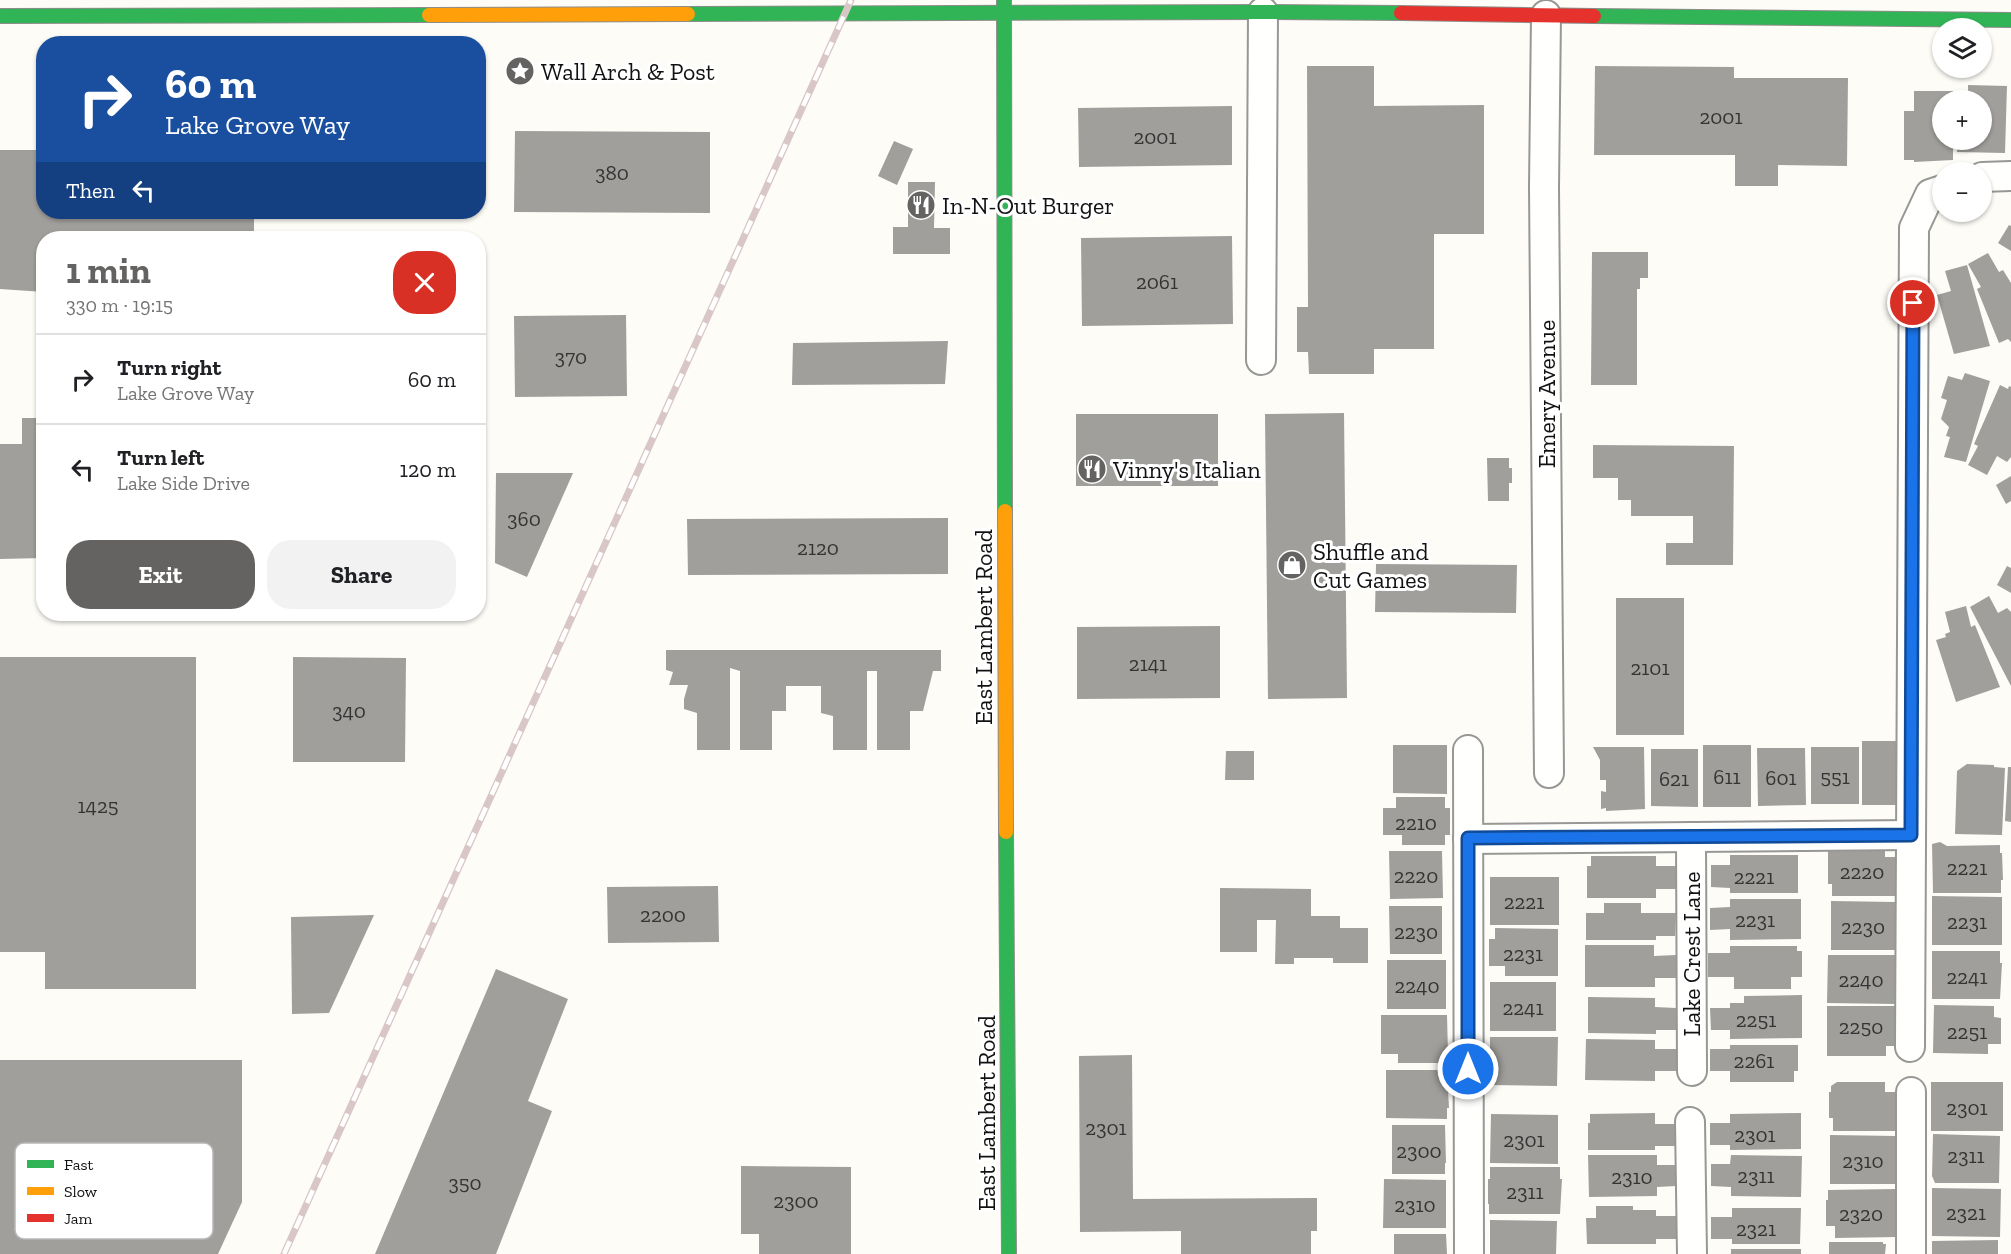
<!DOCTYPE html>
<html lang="en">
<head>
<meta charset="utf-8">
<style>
  :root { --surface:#fff; --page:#f2f2f2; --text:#202124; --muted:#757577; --line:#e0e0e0; --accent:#646362 }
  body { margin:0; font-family:"Zilla Slab",serif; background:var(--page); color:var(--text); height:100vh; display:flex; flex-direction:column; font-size:22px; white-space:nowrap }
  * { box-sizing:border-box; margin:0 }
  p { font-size:20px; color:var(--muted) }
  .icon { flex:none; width:33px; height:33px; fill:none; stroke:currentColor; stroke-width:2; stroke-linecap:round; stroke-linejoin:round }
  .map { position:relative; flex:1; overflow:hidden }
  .sheet { position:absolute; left:36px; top:231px; width:450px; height:390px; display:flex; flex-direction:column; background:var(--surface); border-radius:24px; box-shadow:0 2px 4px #0004 }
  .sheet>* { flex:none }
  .top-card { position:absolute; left:36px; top:36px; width:450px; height:183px; border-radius:24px; box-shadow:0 2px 4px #0004; background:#1a4fa0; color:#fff; overflow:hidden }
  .buttons { position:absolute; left:1932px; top:18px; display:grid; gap:12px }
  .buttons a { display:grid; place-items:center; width:60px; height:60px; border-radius:50%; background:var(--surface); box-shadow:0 2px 4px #0004; font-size:30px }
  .pin { position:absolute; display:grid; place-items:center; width:51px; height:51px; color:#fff; margin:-26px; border:3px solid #fff; border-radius:50%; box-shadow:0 2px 6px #0007 }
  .me { position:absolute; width:66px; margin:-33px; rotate:0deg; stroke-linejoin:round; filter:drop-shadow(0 0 4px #0008) }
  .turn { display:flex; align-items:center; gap:21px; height:126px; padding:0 30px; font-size:27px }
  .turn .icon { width:78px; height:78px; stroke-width:2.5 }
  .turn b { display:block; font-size:42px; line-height:51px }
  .then { display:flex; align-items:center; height:57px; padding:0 30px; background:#0003; gap:12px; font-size:22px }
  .round { display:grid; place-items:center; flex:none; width:63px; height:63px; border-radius:24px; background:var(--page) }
  .head { display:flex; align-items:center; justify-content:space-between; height:102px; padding:0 30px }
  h1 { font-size:36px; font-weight:700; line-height:45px; color:var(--accent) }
  .action { display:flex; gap:12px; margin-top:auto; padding:12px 30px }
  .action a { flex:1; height:69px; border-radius:24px; background:var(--accent); color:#fff; font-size:24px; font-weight:700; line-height:69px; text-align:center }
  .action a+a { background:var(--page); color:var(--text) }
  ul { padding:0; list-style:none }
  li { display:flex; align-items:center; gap:18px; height:90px; padding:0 30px; border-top:2px solid var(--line) }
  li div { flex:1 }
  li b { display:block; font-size:22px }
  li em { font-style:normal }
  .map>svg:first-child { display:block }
  .building { fill:#a19f9c }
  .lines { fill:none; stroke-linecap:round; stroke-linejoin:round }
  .street-casing { stroke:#979795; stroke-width:32 }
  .fast-casing { stroke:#8e8d8b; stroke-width:16 }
  .slow-casing { stroke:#8e8d8b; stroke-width:16 }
  .jam-casing { stroke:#8e8d8b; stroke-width:16 }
  .street { stroke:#fffffe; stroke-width:28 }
  .fast { stroke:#30b455; stroke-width:14 }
  .slow { stroke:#ff9f0a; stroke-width:14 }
  .jam { stroke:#e5322d; stroke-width:14 }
  .rail-casing { stroke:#d9c6c7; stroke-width:7 }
  .rail { stroke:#fff; stroke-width:4.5; stroke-dasharray:14; stroke-linecap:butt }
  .route-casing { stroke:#114b97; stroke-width:15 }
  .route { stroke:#1a73e8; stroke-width:10 }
  .labels { text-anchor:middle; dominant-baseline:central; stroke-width:6; stroke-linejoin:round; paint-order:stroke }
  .number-label { font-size:21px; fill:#353434 }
  .poi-label { font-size:24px; fill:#111; stroke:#fff; text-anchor:start }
  .street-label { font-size:24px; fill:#111; stroke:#fff }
  .key { fill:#fff; stroke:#b8b8b8; stroke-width:1.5 }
  .key-label { font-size:16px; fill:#111 }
</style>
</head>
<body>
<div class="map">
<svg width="2011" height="1254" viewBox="0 0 2011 1254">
  <rect width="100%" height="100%" fill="#fdfcf7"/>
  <!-- building -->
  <g class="building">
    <polygon points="1307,66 1374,66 1374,106 1484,105 1484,234 1434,234 1434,349 1374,349 1374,374 1309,374 1308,352 1297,352 1297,307 1308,307"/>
    <polygon points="1595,66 1734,67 1734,78 1848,78 1847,166 1778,165 1778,186 1735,186 1735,155 1594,155"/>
    <polygon points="1968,85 2007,86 2005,153 1957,152 1958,140 1982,140 1982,100 1958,100 1958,97 1968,97"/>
    <polygon points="1914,91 1953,91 1953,100 1942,100 1942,140 1953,140 1953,160 1914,162 1914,160 1904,160 1904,111 1914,111"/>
    <polygon points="1232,106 1232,165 1079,167 1078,108"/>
    <polygon points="515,131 710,132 710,213 514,212"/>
    <polygon points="894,141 913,149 897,185 878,176"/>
    <polygon points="0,150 44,150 44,212 254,212 254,238 44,238 44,292 0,289"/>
    <polygon points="908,182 935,182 934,228 950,228 950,254 893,254 893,227 908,227"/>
    <polygon points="2009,225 2011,226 2011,251 1998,243"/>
    <polygon points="1232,236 1233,324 1082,326 1081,238"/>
    <polygon points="1592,252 1648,252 1648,278 1640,278 1640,289 1637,289 1637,385 1591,385"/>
    <polygon points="1988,253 1999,272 2003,270 2011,283 2011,342 2008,339 1999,343 1977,289 1981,287 1968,264"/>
    <polygon points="1967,265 1990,346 1954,354 1937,295 1951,291 1945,271"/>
    <polygon points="626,315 627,396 515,397 514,316"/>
    <polygon points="948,341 945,384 792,385 793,343"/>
    <polygon points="1965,373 1990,381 1966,462 1944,457 1950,437 1946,436 1949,427 1941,419 1947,400 1941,398 1948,376 1962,380"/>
    <polygon points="2000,385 2008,389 2009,386 2011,387 2011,457 2007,462 1997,456 1987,475 1968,465 1978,446 1974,444"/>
    <polygon points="1344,413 1347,698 1268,699 1265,414"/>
    <rect x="1076" y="414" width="142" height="72"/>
    <polygon points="22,418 44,418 44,558 0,559 0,444 22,444"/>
    <polygon points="1593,445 1734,446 1733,565 1666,565 1666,543 1693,543 1693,516 1631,516 1631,500 1618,500 1618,478 1593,478"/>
    <polygon points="1487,458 1509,458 1509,468 1512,468 1512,483 1509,483 1509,501 1488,501"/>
    <polygon points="496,473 573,473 527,577 495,563"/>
    <polygon points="2011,476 2011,501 2006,504 1996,485"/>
    <polygon points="948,518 948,574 688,575 687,519"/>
    <polygon points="1376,564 1517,565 1516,613 1375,612"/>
    <polygon points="2007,566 2011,568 2011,593 1997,585"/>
    <polygon points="1989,596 1998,613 2007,608 2011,612 2011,686 1970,607"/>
    <rect x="1616" y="598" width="68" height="137"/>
    <polygon points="1966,606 1971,627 1975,625 2000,687 1956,702 1936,640 1946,637 1945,634 1950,632 1945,612"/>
    <polygon points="1220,626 1220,698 1077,699 1077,627"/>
    <polygon points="666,650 941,650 941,671 933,671 923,711 910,711 910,750 877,750 877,671 867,671 867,750 833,750 833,716 821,713 821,686 786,686 786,711 772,711 772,750 740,750 740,671 730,668 730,750 697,750 697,713 684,709 684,699 688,685 669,685 673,672 666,670"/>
    <polygon points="0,657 196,657 196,989 45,989 45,952 0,952"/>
    <polygon points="293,657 406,658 405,762 293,762"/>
    <polygon points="1862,741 1901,741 1910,805 1862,805"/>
    <polygon points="1393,745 1447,745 1447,794 1393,793"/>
    <rect x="1703" y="745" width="48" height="62"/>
    <polygon points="1593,747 1644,747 1645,809 1606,811 1606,808 1601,809 1601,791 1606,792 1606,780 1600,780 1600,760"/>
    <rect x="1811" y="747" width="48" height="57"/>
    <polygon points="1757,748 1805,748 1806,805 1758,806"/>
    <polygon points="1651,749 1698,749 1698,807 1651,806"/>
    <polygon points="1226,751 1254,751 1254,780 1225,780"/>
    <polygon points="1967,764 1994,765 1994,767 2005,768 2002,835 1955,834 1957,771"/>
    <polygon points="2008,767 2011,767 2011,822 2005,821"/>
    <polygon points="1396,797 1445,797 1445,808 1450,808 1450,835 1445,835 1445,845 1402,845 1402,835 1383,835 1383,808 1396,808"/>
    <polygon points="1940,842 1947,846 2000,845 2000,853 2002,853 2003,880 2001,880 2001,893 1933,893 1932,844"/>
    <polygon points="1828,847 1885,848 1885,857 1896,857 1895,896 1832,896 1832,884 1828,884"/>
    <polygon points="1389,851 1442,851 1443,898 1390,899"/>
    <polygon points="1730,855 1798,855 1798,893 1730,893 1730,888 1711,887 1711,865 1730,865"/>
    <polygon points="1591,856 1656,856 1656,866 1676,866 1676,889 1656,889 1656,898 1587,898 1587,866 1591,866"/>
    <rect x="1490" y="877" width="69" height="48"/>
    <polygon points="718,886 719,942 608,943 607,887"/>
    <polygon points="1220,888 1311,889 1311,916 1340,916 1340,928 1368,928 1368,963 1333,963 1333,958 1294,958 1294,964 1275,964 1276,920 1257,920 1257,952 1220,952"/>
    <polygon points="1932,896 2002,897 2002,945 1932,945"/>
    <polygon points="1730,899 1801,899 1801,939 1730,940 1730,929 1710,930 1710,908 1730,907"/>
    <polygon points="1831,901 1895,902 1895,950 1831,950"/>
    <polygon points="1604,903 1641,903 1641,913 1676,913 1675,936 1656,936 1656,940 1586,940 1586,913 1604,913"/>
    <polygon points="1389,906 1442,906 1442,954 1390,954"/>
    <polygon points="374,915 329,1013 292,1014 291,917"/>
    <polygon points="1495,928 1558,929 1558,976 1505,976 1505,966 1489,966 1489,939 1495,939"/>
    <polygon points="1585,945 1654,945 1654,956 1676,955 1676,978 1655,978 1655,987 1585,987"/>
    <polygon points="1730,946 1797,946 1797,951 1802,951 1802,977 1791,977 1791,989 1734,989 1734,977 1708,977 1708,953 1730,953"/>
    <polygon points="1932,951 2000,951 2000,963 2002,963 2000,999 1932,999"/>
    <polygon points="1828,955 1895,955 1895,1004 1827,1003"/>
    <rect x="1387" y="960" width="59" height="49"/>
    <polygon points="496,969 568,999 528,1101 552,1111 496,1254 375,1254"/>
    <rect x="1490" y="982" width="66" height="49"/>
    <polygon points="1802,995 1802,1038 1730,1039 1730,1030 1711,1030 1710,1008 1730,1008 1730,1003 1744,1003 1744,996"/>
    <polygon points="1588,997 1655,998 1655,1007 1676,1008 1676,1030 1656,1030 1656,1034 1588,1033"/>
    <polygon points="1934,1005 1994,1006 1994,1017 2001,1018 2001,1044 1988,1044 1988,1054 1933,1053"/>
    <polygon points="1827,1006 1895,1006 1895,1046 1886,1046 1886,1056 1827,1056"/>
    <polygon points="1381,1015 1447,1015 1448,1054 1446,1054 1446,1063 1398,1063 1398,1054 1381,1054"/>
    <polygon points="1490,1037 1558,1037 1557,1086 1490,1085"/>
    <polygon points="1586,1039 1655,1040 1655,1049 1676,1049 1676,1071 1655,1071 1655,1081 1585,1080"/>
    <polygon points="1730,1045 1798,1045 1798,1071 1794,1071 1794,1082 1730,1082 1730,1071 1710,1071 1710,1049 1730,1049"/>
    <polygon points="1132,1055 1133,1199 1317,1198 1317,1231 1311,1231 1311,1254 1181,1254 1181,1231 1080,1232 1079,1056"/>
    <polygon points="0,1060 242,1060 242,1202 218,1254 0,1254"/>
    <polygon points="1386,1070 1447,1070 1449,1108 1447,1108 1447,1119 1386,1118"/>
    <polygon points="1837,1082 1885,1082 1885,1092 1896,1092 1896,1131 1833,1131 1833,1118 1829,1118 1829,1092 1831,1092 1831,1086"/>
    <rect x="1931" y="1082" width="72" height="49"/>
    <polygon points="1655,1113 1655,1124 1676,1124 1676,1146 1655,1146 1655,1150 1588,1150 1588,1123 1590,1123 1590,1114"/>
    <polygon points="1801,1113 1801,1149 1730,1150 1730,1145 1710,1145 1710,1123 1730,1123 1730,1114"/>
    <polygon points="1491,1114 1558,1115 1558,1164 1490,1163"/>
    <polygon points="1392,1125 1445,1125 1446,1163 1445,1163 1445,1174 1392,1174"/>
    <polygon points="1933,1134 2000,1136 1999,1183 1935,1183 1932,1176"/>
    <polygon points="1830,1135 1897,1136 1896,1184 1830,1184"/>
    <polygon points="1588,1155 1657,1155 1657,1165 1676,1165 1676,1186 1657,1187 1657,1196 1589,1197"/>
    <polygon points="1731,1155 1802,1156 1801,1197 1731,1196 1731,1187 1711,1186 1711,1164 1730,1164"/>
    <polygon points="741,1166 851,1167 851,1254 759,1254 759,1234 741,1234"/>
    <polygon points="1490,1167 1560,1167 1560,1179 1562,1179 1560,1214 1489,1214 1489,1204 1488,1204 1488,1179 1490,1179"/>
    <polygon points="1384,1179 1446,1180 1446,1228 1383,1228"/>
    <polygon points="1932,1188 2001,1189 2000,1237 1932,1236"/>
    <polygon points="1896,1189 1897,1237 1835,1238 1835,1226 1826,1226 1826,1200 1828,1200 1828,1190"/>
    <polygon points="1596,1206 1633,1206 1633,1210 1656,1210 1656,1216 1676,1216 1676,1239 1656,1239 1656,1244 1587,1244 1586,1218 1596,1218"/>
    <polygon points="1732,1208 1801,1208 1800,1244 1732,1244 1732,1239 1711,1239 1711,1217 1732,1217"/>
    <polygon points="1490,1220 1557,1221 1556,1254 1490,1254"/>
    <polygon points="1394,1234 1446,1234 1447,1254 1394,1254"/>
    <polygon points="1998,1240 1998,1254 1932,1254 1932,1241"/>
    <polygon points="1829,1242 1883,1242 1883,1244 1886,1244 1885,1254 1829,1254"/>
    <rect x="1731" y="1249" width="70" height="5"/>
  </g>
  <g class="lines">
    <!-- street casing -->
    <g class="street-casing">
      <g id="street">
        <polyline points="1546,15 1544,187 1549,773"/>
        <polyline points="1982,177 2011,176"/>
        <polyline points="1261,360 1263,12"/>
        <polyline points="1468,750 1469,1254"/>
        <polyline points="1691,837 1692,1071"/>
        <polyline points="1468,839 1911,835"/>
        <polyline points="1910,1047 1914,228 1930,194 1942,190"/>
        <polyline points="1911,1092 1911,1254"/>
        <polyline points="1690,1122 1692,1254"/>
      </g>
    </g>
    <!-- fast casing -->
    <g class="fast-casing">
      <g id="fast">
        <polyline points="1004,0 1005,511"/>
        <polyline points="688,14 1263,12 1401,13"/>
        <polyline points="0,16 429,15"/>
        <polyline points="1594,16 2011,20"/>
        <polyline points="1006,832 1009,1254"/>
      </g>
    </g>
    <!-- slow casing -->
    <g class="slow-casing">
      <g id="slow">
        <polyline points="429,15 688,14"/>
        <polyline points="1005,511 1006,832"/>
      </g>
    </g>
    <!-- jam casing -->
    <g class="jam-casing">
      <polyline id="jam" points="1401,13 1594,16"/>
    </g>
    <!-- street -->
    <use href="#street" class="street"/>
    <!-- fast -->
    <use href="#fast" class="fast"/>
    <!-- slow -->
    <use href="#slow" class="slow"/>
    <!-- jam -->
    <use href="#jam" class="jam"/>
    <!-- rail casing -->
    <g class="rail-casing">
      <polyline id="rail" points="284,1254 851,0"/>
    </g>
    <!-- rail -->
    <use href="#rail" class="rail"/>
  </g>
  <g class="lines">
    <!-- route casing -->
    <g class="route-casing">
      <polyline id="route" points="1468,1069 1468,838 1911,835 1913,303"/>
    </g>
    <!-- route -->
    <use href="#route" class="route"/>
  </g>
  <!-- icons -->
  <defs>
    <g id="sight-disc" transform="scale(1.5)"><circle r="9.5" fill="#646362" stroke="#fff"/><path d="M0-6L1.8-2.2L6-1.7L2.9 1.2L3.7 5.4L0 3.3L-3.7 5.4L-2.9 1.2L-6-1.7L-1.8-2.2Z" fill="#fff"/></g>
    <g id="restaurant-disc" transform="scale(1.5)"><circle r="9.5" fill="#646362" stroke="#fff"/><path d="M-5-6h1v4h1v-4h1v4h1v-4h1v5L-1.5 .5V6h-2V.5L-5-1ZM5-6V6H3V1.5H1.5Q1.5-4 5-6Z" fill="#fff"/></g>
    <g id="shop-disc" transform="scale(1.5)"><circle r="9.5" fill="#646362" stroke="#fff"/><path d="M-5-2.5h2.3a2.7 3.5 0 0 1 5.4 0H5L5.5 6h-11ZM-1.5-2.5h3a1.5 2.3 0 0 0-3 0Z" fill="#fff"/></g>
  </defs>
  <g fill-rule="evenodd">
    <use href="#sight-disc" x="520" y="71"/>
    <use href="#restaurant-disc" x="921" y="205"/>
    <use href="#restaurant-disc" x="1092" y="469"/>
    <use href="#shop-disc" x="1292" y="565"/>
  </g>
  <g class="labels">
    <!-- number labels -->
    <g class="number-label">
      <text x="1721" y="116">2001</text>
      <text x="1155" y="136">2001</text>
      <text x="612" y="172">380</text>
      <text x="1157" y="281">2061</text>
      <text x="571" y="356">370</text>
      <text x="524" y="518">360</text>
      <text x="818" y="547">2120</text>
      <text x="1148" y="663">2141</text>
      <text x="1650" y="667">2101</text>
      <text x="349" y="710">340</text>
      <text x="1727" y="776">611</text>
      <text x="1835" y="776">551</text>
      <text x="1781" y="777">601</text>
      <text x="1674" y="778">621</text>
      <text x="98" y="805">1425</text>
      <text x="1416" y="822">2210</text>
      <text x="1967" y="867">2221</text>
      <text x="1862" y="871">2220</text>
      <text x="1416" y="875">2220</text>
      <text x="1754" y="876">2221</text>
      <text x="1524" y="901">2221</text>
      <text x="663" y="914">2200</text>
      <text x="1755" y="919">2231</text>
      <text x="1967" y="921">2231</text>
      <text x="1863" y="926">2230</text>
      <text x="1416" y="931">2230</text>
      <text x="1523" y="953">2231</text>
      <text x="1967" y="976">2241</text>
      <text x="1861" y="979">2240</text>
      <text x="1417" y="985">2240</text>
      <text x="1523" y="1007">2241</text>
      <text x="1756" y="1019">2251</text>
      <text x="1861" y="1026">2250</text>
      <text x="1967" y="1031">2251</text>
      <text x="1754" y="1060">2261</text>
      <text x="1967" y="1107">2301</text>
      <text x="1106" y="1127">2301</text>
      <text x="1755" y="1134">2301</text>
      <text x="1524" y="1139">2301</text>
      <text x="1419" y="1150">2300</text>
      <text x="1966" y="1155">2311</text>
      <text x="1863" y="1160">2310</text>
      <text x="1756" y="1175">2311</text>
      <text x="1632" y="1176">2310</text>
      <text x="465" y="1182">350</text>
      <text x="1525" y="1191">2311</text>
      <text x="796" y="1200">2300</text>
      <text x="1415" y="1204">2310</text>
      <text x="1966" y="1212">2321</text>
      <text x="1861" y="1213">2320</text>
      <text x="1756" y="1228">2321</text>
    </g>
    <!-- poi labels -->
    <g class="poi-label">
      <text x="541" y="71">Wall Arch &amp; Post</text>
      <text x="942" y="205">In-N-Out Burger</text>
      <text x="1113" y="469">Vinny's Italian</text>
      <text x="1313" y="551">Shuffle and<tspan x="1313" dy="28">Cut Games</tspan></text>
    </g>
    <!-- street labels -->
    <g class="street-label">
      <text transform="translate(1546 394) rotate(-90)">Emery Avenue</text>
      <text transform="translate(983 627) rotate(-90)">East Lambert Road</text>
      <text transform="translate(1691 954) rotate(-90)">Lake Crest Lane</text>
      <text transform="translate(986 1113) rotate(-90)">East Lambert Road</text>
    </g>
  </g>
  <!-- legend -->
  <rect x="15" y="1143" width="198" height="96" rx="9" class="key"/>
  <rect x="27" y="1160" width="27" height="8" fill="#30b455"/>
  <rect x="27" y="1187" width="27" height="8" fill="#ff9f0a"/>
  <rect x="27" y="1214" width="27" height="8" fill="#e5322d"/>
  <g class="key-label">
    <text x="64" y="1170">Fast</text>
    <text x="64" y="1197">Slow</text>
    <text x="64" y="1224">Jam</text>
  </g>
</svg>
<div class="buttons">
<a><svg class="icon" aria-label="layers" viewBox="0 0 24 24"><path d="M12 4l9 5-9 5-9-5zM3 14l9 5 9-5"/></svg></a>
<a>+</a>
<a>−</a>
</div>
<div class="pin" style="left:1913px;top:303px;background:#d93025"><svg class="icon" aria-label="arrive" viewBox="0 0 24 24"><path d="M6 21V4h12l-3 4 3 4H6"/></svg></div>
<svg class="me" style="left:1468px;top:1069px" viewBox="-20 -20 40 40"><circle r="17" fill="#1a73e8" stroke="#fff" stroke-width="3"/><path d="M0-11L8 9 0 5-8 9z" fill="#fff"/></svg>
<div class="top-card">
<div class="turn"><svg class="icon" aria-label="right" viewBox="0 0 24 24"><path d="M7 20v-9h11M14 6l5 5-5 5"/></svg><div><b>60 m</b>Lake Grove Way</div></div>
<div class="then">Then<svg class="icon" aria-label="left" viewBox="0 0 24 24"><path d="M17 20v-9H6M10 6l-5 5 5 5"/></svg></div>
</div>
<section class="sheet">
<div class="head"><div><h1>1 min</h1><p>330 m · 19:15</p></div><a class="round" style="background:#d93025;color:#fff"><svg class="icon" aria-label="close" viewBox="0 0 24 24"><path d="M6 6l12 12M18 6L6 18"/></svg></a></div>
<ul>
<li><svg class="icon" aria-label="right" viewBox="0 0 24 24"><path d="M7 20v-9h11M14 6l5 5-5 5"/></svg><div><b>Turn right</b><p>Lake Grove Way</p></div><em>60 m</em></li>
<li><svg class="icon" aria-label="left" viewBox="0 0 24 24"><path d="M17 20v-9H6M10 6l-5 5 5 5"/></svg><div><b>Turn left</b><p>Lake Side Drive</p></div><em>120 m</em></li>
</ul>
<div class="action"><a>Exit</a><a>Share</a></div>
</section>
</div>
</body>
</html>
